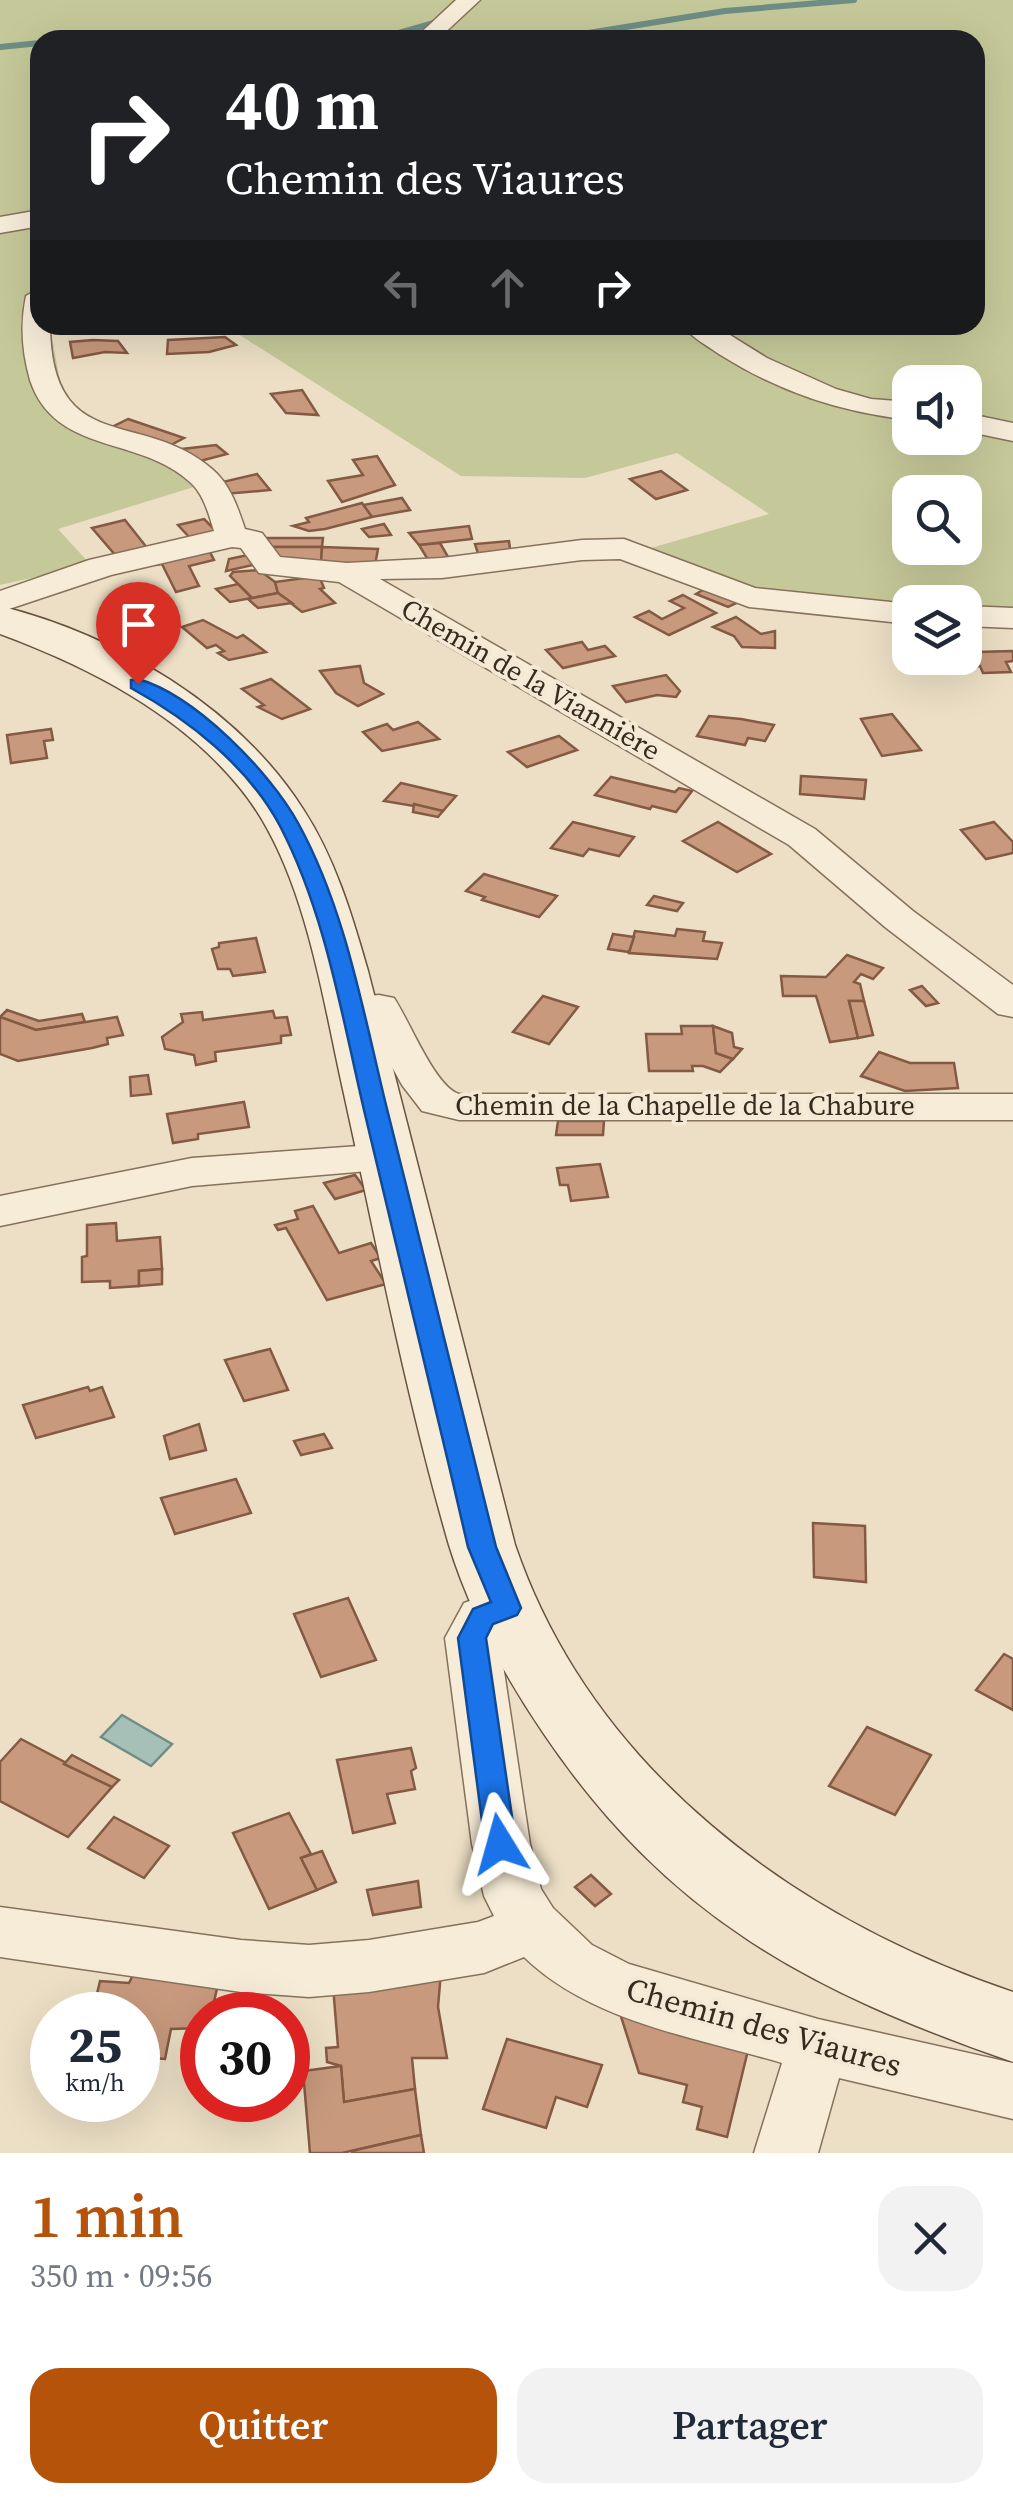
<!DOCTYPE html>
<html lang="fr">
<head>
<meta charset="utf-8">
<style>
  :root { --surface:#fff; --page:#f2f2f3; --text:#1f2937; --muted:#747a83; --accent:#b45309 }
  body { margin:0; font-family:"Source Serif 4",serif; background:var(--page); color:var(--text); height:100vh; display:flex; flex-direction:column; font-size:38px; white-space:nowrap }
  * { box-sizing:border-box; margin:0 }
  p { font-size:32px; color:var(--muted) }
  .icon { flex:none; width:55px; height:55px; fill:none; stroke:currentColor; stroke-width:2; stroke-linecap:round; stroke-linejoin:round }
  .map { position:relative; height:2153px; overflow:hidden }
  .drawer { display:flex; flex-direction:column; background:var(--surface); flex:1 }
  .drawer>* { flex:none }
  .hud { position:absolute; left:30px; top:30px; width:955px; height:305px; border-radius:30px; box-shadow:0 10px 40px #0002; background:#202124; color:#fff; overflow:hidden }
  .fabs { position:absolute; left:892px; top:365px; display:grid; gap:20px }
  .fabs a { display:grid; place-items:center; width:90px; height:90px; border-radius:20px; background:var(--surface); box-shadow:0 10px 40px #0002; font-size:50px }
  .speed { position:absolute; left:30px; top:1992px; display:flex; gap:20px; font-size:50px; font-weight:700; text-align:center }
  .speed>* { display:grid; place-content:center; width:130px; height:130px; border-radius:50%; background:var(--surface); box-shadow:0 10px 40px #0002; line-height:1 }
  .speed small { font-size:25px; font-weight:400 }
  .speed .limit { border:15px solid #d22; background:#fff; color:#111 }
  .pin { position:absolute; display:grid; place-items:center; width:85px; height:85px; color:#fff; margin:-102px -42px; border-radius:50% 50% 50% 0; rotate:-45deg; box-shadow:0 0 10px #0007 }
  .pin .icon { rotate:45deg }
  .me { position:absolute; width:110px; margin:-55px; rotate:352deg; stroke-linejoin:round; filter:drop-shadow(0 0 8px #0008) }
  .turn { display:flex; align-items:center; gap:35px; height:210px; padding:0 30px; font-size:45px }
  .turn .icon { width:130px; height:130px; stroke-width:2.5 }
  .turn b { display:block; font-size:70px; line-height:85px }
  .lanes { display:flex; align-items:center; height:95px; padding:0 30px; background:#0003; justify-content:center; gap:50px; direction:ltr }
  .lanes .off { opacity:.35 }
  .round { display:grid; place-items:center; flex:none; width:105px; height:105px; border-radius:30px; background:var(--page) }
  .head { display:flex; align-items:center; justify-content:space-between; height:170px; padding:0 30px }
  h1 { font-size:60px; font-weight:600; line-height:75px; color:var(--accent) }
  .primary-button { display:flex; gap:20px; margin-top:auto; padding:20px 30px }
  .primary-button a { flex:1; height:115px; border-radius:30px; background:var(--accent); color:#fff; font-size:40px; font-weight:600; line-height:115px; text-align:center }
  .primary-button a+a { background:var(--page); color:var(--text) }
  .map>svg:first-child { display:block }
  .green { fill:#c5c999; fill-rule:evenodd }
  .water { fill:#a6bfb7; stroke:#6e8d84; stroke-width:2.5 }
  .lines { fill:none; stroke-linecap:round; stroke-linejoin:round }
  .stream { stroke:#6e8d84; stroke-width:6 }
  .building { fill:#c8997d; stroke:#845a43; stroke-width:2.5 }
  .street-casing { stroke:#86715c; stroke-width:3 }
  .secondary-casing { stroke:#68523f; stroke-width:3 }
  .street { fill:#f7ecd8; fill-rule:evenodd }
  .secondary { fill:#f7ecd8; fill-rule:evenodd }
  .route { fill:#1a73e8; stroke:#114b97; stroke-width:2.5 }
  .labels { text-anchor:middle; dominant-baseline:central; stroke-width:8; stroke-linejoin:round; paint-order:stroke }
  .street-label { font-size:28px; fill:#372a1f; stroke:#f4e9d4 }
  .near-street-label { font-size:32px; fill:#372a1f; stroke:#f4e9d4 }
</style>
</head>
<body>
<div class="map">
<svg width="1013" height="2153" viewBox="0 0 1013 2153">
  <rect width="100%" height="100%" fill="#ecdfc5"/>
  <!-- green -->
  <path class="green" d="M0 0H1013V613L965 609V602L910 605 747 592 644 550 769 514 677 453 585 478 461 476 224 325H975V40H40V325H113L51 332 64 403 160 457 197 486 58 529 91 565 0 585ZM910 382H965V438H910ZM910 492H965V548H910Z"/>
  <!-- water -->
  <polygon class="water" points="122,1715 172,1744 151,1766 101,1737"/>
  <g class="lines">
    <!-- stream -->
    <g class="stream">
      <polyline points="442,34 551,39 725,11 854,0"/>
      <polyline points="105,40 185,40"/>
      <polyline points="194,40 273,35 304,40"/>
      <polyline points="324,40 399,33 434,23"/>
      <polyline points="0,47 40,43"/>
    </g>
  </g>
  <!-- building -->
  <g class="building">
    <polygon points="225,337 236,345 209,352 167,354 168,340"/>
    <polygon points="93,340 118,341 127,353 105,352 73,358 70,342"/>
    <polygon points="302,390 318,415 286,413 271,394"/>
    <polygon points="128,419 184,438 169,446 108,429"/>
    <polygon points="216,445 227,454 196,462 182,449"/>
    <polygon points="377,456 395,485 342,502 328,481 363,475 353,460"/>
    <polygon points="661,471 687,490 656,499 630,479"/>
    <polygon points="257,474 270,490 224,494 218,483"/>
    <polygon points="402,498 410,510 372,517 363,505"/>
    <polygon points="362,503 372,517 325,529 309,531 293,526 309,522 306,518"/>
    <polygon points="204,519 220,535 190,538 178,525"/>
    <polygon points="125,520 148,549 117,557 92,528"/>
    <polygon points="384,524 391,535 369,537 362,529"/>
    <polygon points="469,526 472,539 419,545 409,533"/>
    <polygon points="268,538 323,538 322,547 266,547"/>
    <polygon points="509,541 511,557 480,560 475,544"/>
    <polygon points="440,543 451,562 430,563 419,545"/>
    <polygon points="266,547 322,547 321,563 277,562"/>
    <polygon points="322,547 378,549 375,565 321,563"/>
    <polygon points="220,548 210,552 214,560 189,566 199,586 176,592 162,564 155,565"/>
    <polygon points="248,555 253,565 226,571 229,559"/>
    <polygon points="259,570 275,582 278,593 252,598 230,576 233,572"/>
    <polygon points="319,576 324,588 320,589 335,603 302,612 278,593 275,582"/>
    <polygon points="238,584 252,598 230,602 216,589"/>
    <polygon points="710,586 741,601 728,607 696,594"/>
    <polygon points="278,593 292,603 258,608 248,599"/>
    <polygon points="683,595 716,613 669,635 635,617 649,611 662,619 684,608 670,601"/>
    <polygon points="736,617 761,634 775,631 775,648 742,647 734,636 713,627"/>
    <polygon points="203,620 237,638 243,635 266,652 229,660 218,653 224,651 216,645 207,648 182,627"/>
    <polygon points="582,642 588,650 605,646 615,656 563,668 546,650"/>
    <polygon points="971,642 975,652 1013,651 1013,661 1006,662 1011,672 983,673 980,666 963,667 959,658 939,659 965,658 965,643"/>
    <polygon points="360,666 364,683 383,694 358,706 336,693 320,671"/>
    <polygon points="666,675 680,691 676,697 657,695 626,702 613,686"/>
    <polygon points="271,679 310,709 282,719 258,707 264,705 242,689"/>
    <polygon points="892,714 921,750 882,756 861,719"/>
    <polygon points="709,716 741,719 774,725 765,741 748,738 745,745 697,736"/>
    <polygon points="418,722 439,739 382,751 363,732 387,724 393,730"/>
    <polygon points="51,729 53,740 44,741 47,758 11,763 7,735"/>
    <polygon points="559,736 577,750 527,767 508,752"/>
    <polygon points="801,776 866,780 864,799 800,794"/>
    <polygon points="611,777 675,792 679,788 692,791 676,812 652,806 650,809 595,795"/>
    <polygon points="401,783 456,796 443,811 384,801"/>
    <polygon points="414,804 443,811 438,817 413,812"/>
    <polygon points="573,822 634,837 619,856 589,849 583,856 551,848"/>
    <polygon points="718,822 771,854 737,872 683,841"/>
    <polygon points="994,822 1013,842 1013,853 986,859 961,830"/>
    <polygon points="484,874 557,896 539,917 482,900 485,897 466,891"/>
    <polygon points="654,896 683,903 677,911 647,905"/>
    <polygon points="677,929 705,932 703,941 722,943 717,959 629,953 635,931 675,936"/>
    <polygon points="613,934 634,937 629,952 608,949"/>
    <polygon points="256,938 265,972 233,976 230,969 218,969 212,949 219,947 219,943"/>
    <polygon points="847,955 883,968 873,979 861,974 854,982 860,984 864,1001 849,1001 858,1038 830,1042 816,996 783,996 781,976 826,977"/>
    <polygon points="922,986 938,1003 926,1006 910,990"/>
    <polygon points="543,996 578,1007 549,1044 513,1032"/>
    <polygon points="849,1001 864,1001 873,1035 858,1038"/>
    <polygon points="7,1010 39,1021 82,1014 85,1022 36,1030 0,1017"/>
    <polygon points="273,1011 275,1018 287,1017 291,1035 281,1036 281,1043 215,1052 216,1061 196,1065 194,1055 165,1049 162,1037 183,1022 181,1014 202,1012 203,1020"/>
    <polygon points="0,1017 36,1030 117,1017 123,1035 107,1038 108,1044 92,1048 18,1061 0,1054"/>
    <polygon points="681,1026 713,1026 716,1053 733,1059 720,1072 703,1066 692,1066 693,1071 649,1071 646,1034 682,1034"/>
    <polygon points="713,1026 732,1033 734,1047 742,1049 733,1059 716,1053"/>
    <polygon points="879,1052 910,1063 954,1063 958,1088 905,1091 861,1076"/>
    <polygon points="148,1075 151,1094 131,1096 130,1077"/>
    <polygon points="244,1102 249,1127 198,1134 198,1139 173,1143 167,1114"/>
    <polygon points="558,1121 604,1121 603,1135 556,1135"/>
    <polygon points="600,1164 608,1197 571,1201 568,1185 560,1185 557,1168"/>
    <polygon points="355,1175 366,1190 335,1199 324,1183"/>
    <polygon points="313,1206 339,1253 371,1243 381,1258 371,1261 386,1284 327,1300 286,1228 278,1230 275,1225 298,1219 295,1211"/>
    <polygon points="116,1223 117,1241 160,1237 162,1269 139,1271 139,1286 110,1288 110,1281 82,1282 82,1257 87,1256 87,1225"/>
    <polygon points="162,1269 162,1284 139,1286 139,1271"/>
    <polygon points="270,1349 288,1390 244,1401 225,1360"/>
    <polygon points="88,1387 90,1391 102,1387 114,1417 36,1438 23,1405"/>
    <polygon points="199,1424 206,1450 170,1459 164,1436"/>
    <polygon points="324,1434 332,1448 301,1455 294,1441"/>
    <polygon points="236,1479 251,1513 175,1534 161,1498"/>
    <polygon points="813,1523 865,1526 866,1582 814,1577"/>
    <polygon points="348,1598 376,1660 321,1677 294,1614"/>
    <polygon points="1004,1654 1013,1659 1013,1710 976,1690"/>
    <polygon points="867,1727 931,1755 895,1815 829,1786"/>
    <polygon points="21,1739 112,1787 68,1837 0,1801 0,1762"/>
    <polygon points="411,1748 416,1768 411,1771 415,1789 387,1794 395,1823 353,1833 337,1760"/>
    <polygon points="72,1755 119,1780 112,1787 64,1764"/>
    <polygon points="289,1813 311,1854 301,1858 317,1890 269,1909 233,1833"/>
    <polygon points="114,1817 169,1846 144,1878 88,1848"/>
    <polygon points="322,1851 336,1882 317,1890 301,1858"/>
    <polygon points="591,1875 611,1894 595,1906 575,1887"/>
    <polygon points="418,1881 421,1907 373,1915 367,1890"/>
    <polygon points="441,1972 438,2007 447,2058 412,2058 415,2089 344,2102 341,2066 327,2062 326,2048 338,2047 333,1986"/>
    <polygon points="133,1975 218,1984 211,2015 202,2015 202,2028 171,2029 165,2059 138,2057 138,2015 92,2015 100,1981 129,1983"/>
    <polygon points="617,2004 749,2046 727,2137 697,2129 702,2107 683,2102 687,2085 639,2073"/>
    <polygon points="507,2039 602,2065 587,2107 556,2097 546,2128 483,2109"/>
    <polygon points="341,2066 344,2102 415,2089 421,2135 342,2153 310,2153 303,2071"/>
    <polygon points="421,2135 424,2153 352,2153 352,2151"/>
  </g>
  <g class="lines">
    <!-- street casing -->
    <g class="street-casing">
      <g id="street">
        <polygon points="456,0 480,0 437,40 413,40"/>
        <polygon points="40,210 40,226 0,233 0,217"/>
        <path d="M40 288V325H50C51 458 142 408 212 469 230 484 238 508 245 529L262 533 280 557 347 563 442 558 582 540 624 539 755 588 910 604V624L749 607 620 559 582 560 442 578 380 579 815 829 913 911 1013 985V1017L998 1014 885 927 789 845 339 582 259 573 241 548 232 547 111 575 0 612V591L89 560 214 531C209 515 204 495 191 483 141 435 55 456 30 380 22 352 20 325 26 296Z"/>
        <path d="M682 325H714L767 358 836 389 871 399 910 402V420C840 412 779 392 719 354 706 345 691 337 682 325Z"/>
        <polygon points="965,413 1013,423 1013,441 965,431"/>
        <polygon points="965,606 1013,608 1013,628 965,626"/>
        <path d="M379 995 394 998C409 1020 435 1087 459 1094H1013V1120H459L422 1111 402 1085 366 1020 336 1017 330 1008 336 999Z"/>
        <polygon points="387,1144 403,1148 409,1158 403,1168 192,1186 0,1226 0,1196 192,1158"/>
        <path d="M507 1588 526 1594 533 1608 526 1622 502 1631 499 1638 530 1844 541 1889 553 1908 592 1945 629 1964 818 2019 1013 2063V2119L839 2078 818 2153H754L782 2063C695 2037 591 2022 524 1957L484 1973 369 1992 309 1997 241 1992 0 1957V1907L241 1940 309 1945 369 1940 478 1922 494 1916 484 1896 472 1844 445 1638 464 1603Z"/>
      </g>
    </g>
    <!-- secondary casing -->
    <g class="secondary-casing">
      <path id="secondary" d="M0 606C116 635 238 707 303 809 335 858 352 915 368 971L515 1545C592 1770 795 1919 1013 1992V2062C809 1991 668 1917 544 1734 504 1675 470 1613 449 1545 406 1397 377 1244 344 1094 322 997 305 867 240 788 179 713 89 667 0 634Z"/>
    </g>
    <!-- street -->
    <use href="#street" class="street"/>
    <!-- secondary -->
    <use href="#secondary" class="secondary"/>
  </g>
  <!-- route -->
  <path class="route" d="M138 679C195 695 270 772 298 823 345 908 363 1011 386 1105 423 1252 459 1399 496 1547L521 1608 517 1615 493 1624 486 1638 516 1844 511 1854 500 1857 490 1854 485 1844 458 1638 473 1609 491 1602 468 1547C434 1401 399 1255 364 1110 342 1016 325 912 280 826 248 766 189 720 131 688V680Z"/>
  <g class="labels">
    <!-- street labels -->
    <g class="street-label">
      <text transform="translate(531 679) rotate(30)">Chemin de la Viannière</text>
      <text x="685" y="1105">Chemin de la Chapelle de la Chabure</text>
    </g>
    <!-- near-street labels -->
    <g class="near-street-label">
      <text transform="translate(764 2027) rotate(16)">Chemin des Viaures</text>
    </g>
  </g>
</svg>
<div class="fabs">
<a><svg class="icon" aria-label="sound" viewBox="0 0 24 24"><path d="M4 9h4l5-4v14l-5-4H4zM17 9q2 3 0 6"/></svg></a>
<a><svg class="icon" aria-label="search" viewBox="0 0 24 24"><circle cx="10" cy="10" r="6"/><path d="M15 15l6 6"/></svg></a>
<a><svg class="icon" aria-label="layers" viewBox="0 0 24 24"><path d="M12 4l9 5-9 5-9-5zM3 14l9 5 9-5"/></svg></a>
</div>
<div class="speed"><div>25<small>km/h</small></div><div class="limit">30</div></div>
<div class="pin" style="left:138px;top:684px;background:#d93025"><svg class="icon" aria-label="arrive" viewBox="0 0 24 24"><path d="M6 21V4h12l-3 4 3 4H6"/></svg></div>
<svg class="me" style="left:500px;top:1844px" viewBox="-20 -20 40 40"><path d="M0-17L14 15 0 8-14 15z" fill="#1a73e8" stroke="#fff" stroke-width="4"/></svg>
<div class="hud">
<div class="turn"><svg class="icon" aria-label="right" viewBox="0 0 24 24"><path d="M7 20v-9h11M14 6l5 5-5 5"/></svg><div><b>40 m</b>Chemin des Viaures</div></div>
<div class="lanes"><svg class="icon off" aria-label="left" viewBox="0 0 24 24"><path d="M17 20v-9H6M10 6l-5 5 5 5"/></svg><svg class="icon off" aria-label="ahead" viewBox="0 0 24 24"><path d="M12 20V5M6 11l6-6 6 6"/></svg><svg class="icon" aria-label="right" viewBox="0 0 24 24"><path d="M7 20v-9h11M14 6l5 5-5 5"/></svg></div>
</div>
</div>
<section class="drawer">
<div class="head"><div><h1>1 min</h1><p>350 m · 09:56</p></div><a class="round"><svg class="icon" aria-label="close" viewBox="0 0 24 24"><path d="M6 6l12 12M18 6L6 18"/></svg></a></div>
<div class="primary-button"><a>Quitter</a><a>Partager</a></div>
</section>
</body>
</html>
